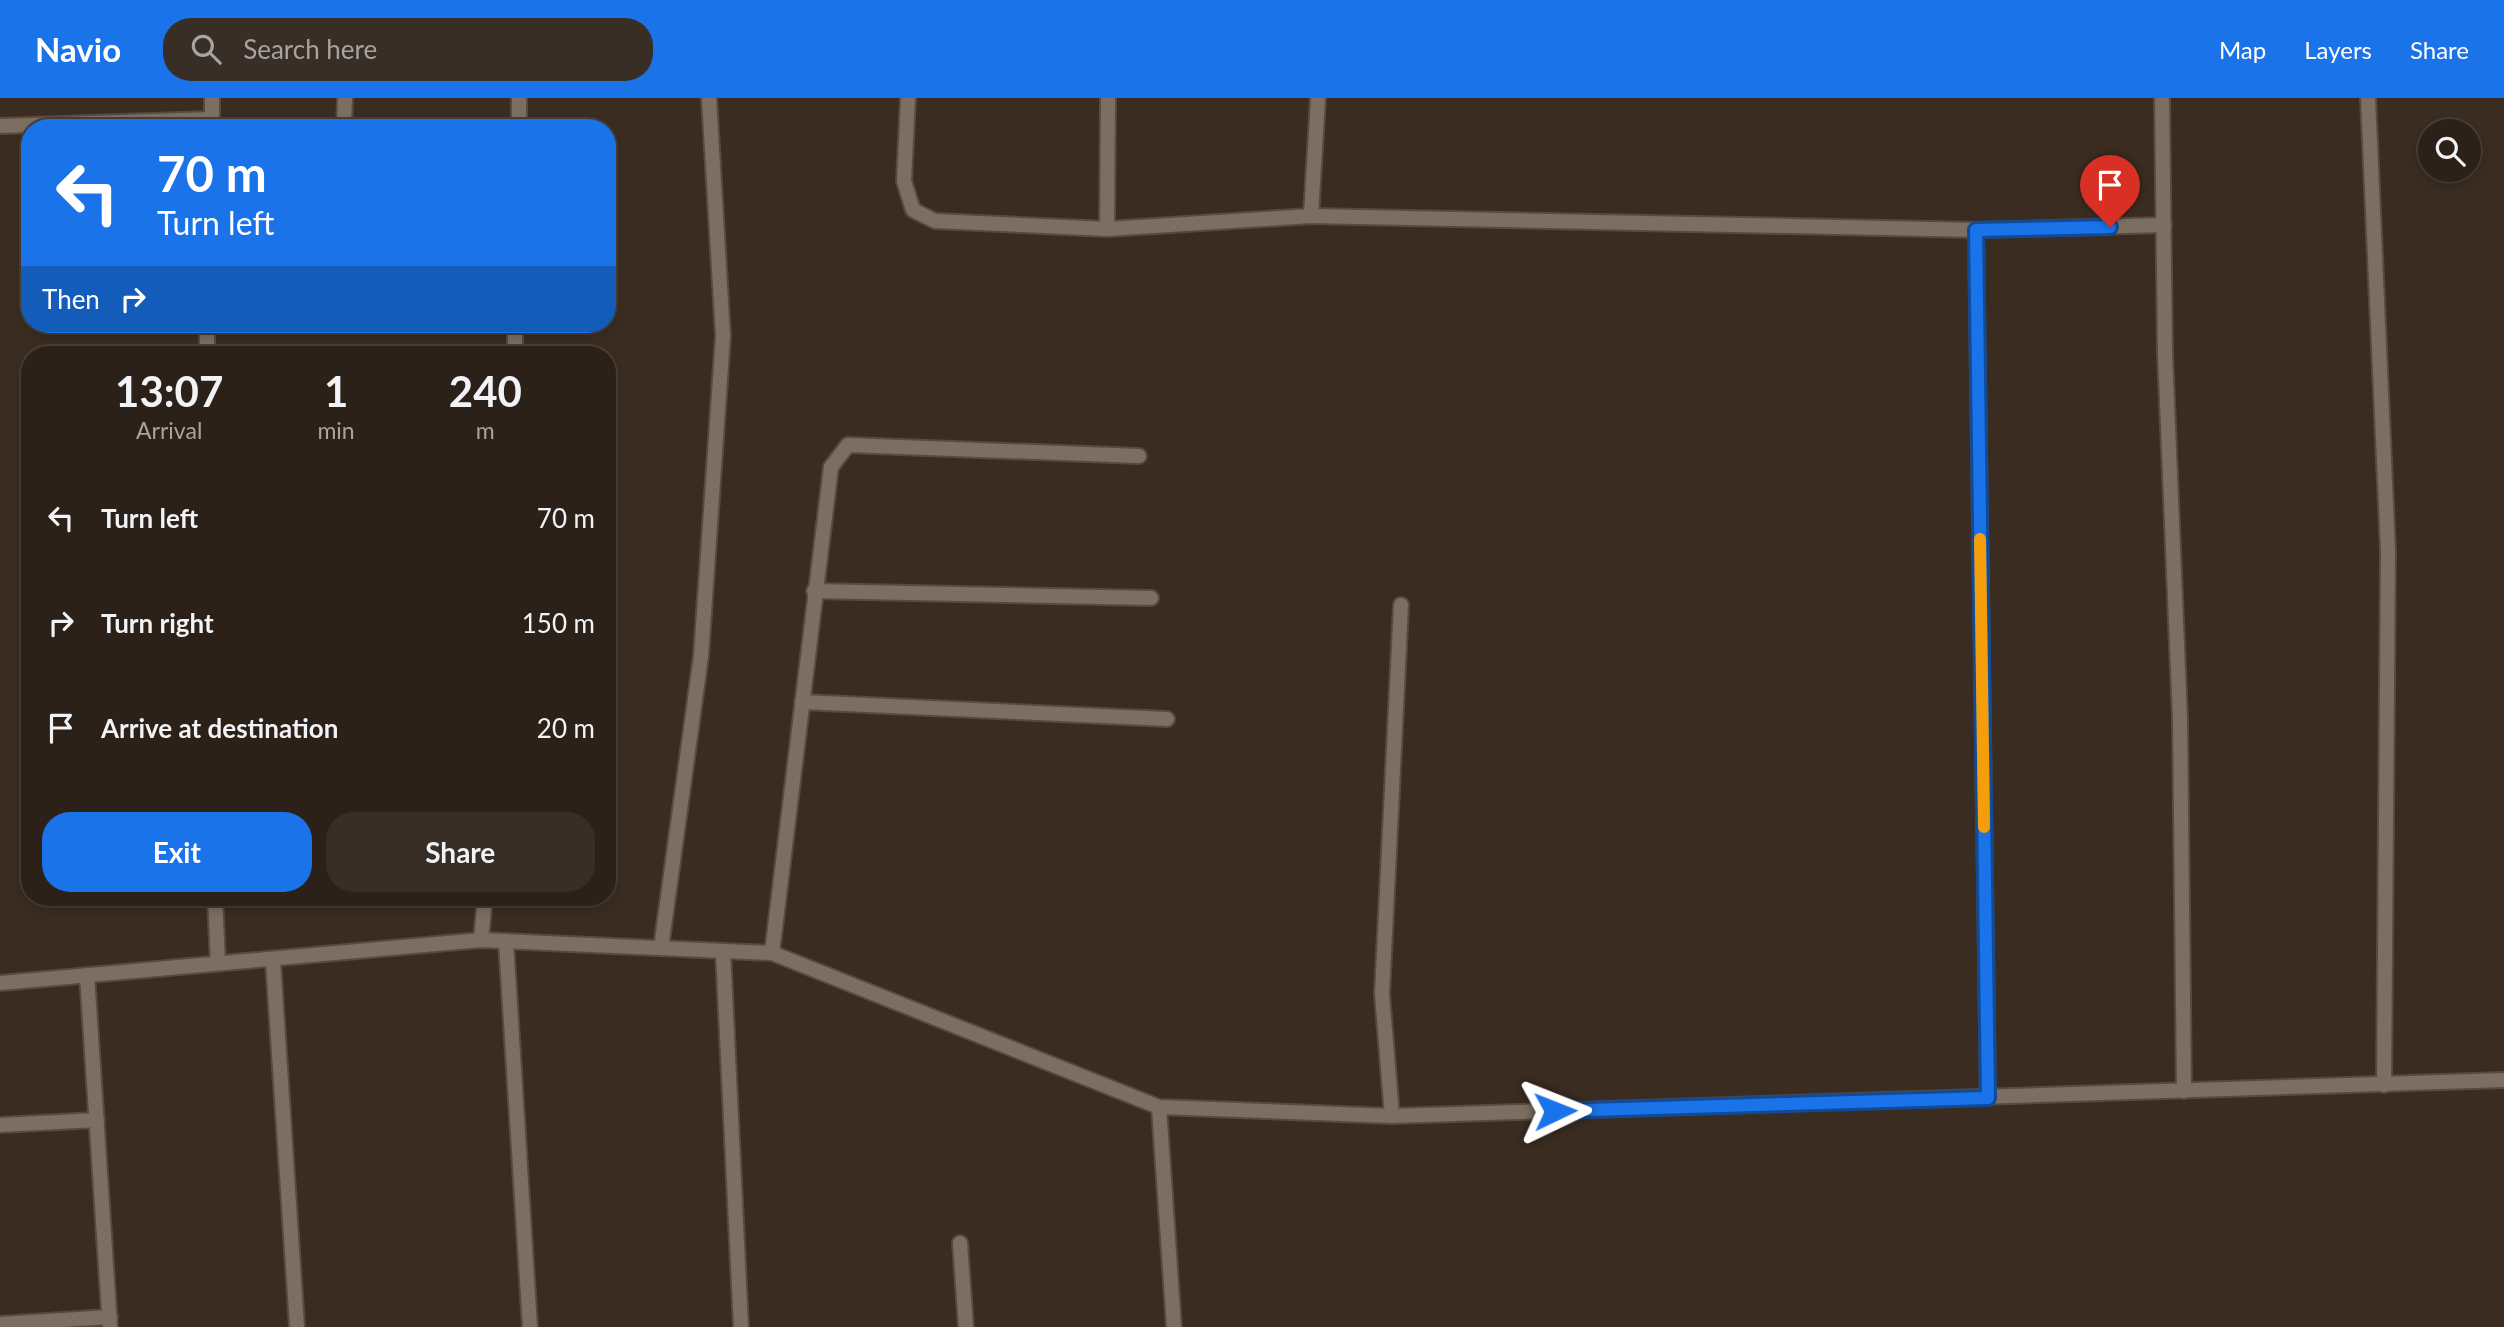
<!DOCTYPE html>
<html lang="en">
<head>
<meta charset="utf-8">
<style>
  :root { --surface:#2c2118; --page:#382e25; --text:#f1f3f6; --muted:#a6a3a2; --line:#483e37; --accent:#1a73e8 }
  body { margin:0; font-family:Lato,sans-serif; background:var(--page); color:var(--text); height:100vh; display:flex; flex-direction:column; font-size:26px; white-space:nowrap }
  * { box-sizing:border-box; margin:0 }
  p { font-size:23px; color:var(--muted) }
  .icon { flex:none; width:38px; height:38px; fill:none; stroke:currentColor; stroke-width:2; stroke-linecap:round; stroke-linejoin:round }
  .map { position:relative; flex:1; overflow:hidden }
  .panel { position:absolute; left:21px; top:248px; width:595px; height:560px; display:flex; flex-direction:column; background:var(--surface); border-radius:28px; box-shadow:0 4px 10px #0003,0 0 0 2px var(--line) }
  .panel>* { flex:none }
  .banner { position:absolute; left:21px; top:21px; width:595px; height:214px; border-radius:28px; box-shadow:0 4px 10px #0003,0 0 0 2px var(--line); background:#1a73e8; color:#fff; overflow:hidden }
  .controls { position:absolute; left:2418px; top:21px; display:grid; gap:14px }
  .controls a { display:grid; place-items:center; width:63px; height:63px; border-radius:50%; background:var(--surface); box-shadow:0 4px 10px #0003,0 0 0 2px var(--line); font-size:35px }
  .pin { position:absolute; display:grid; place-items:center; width:60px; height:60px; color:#fff; margin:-72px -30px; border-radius:50% 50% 50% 0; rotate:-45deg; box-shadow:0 0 7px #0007 }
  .pin .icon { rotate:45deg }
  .me { position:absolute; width:77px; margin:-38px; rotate:88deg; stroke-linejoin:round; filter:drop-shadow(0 0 5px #0008) }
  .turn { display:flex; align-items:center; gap:24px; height:147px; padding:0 21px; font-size:32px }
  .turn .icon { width:91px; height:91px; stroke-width:2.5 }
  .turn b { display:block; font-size:49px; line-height:60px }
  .then { display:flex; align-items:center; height:66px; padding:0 21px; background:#0003; gap:14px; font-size:26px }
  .eta { display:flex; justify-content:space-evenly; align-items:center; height:119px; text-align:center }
  .eta b { font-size:42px; font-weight:700; line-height:49px }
  .action { display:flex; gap:14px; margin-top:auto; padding:14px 21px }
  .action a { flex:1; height:80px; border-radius:28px; background:var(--accent); color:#fff; font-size:28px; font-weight:700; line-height:80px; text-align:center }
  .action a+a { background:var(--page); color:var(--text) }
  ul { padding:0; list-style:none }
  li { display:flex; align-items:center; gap:21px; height:105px; padding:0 21px }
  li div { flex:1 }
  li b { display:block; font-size:26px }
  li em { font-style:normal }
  header { display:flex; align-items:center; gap:42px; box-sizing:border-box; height:98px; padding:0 35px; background:var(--accent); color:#fff }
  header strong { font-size:33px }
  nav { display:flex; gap:38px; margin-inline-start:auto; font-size:24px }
  .search { width:490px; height:63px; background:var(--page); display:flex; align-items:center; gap:18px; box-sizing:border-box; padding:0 24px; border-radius:28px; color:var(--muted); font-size:26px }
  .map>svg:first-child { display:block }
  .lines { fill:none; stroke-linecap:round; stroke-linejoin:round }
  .minor-casing { stroke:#574a3f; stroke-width:18 }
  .minor { stroke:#7d6e62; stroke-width:14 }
  .route-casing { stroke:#114b97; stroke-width:18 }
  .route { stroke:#1a73e8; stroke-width:12 }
  .slow { stroke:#f59e0b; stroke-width:12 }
</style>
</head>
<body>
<header>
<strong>Navio</strong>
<div class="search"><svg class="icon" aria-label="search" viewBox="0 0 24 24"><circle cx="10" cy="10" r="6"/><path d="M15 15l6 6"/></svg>Search here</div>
<nav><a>Map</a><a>Layers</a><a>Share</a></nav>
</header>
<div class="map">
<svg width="2504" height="1229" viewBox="0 0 2504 1229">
  <rect width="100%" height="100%" fill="#3a2c20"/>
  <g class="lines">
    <!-- minor casing -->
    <g class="minor-casing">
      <g id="minor">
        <polyline points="908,0 904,83 913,112 935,123 1107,131 1311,118 1976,132 2164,127"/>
        <polyline points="2162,0 2165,255 2180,621 2184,993"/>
        <polyline points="2368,0 2388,453 2384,987"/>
        <polyline points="0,28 212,21"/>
        <polyline points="212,28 212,0"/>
        <polyline points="344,30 345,0"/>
        <polyline points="519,30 519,0"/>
        <polyline points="1311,118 1318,0"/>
        <polyline points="1107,131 1108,0"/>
        <polyline points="1976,132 1988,1000"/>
        <polyline points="207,257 207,226"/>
        <polyline points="515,257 515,226"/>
        <polyline points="814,493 1151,500"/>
        <polyline points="802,604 1167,621"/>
        <polyline points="215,800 218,865"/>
        <polyline points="481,842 485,800"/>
        <polyline points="506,844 530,1229"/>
        <polyline points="661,850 701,558 723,238 709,0"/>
        <polyline points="723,853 741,1229"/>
        <polyline points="772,855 831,369 848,347 1139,358"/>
        <polyline points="273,863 297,1229"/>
        <polyline points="87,877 110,1229"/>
        <polyline points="0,885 481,842 772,855 1159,1009 1392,1018 2504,982"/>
        <polyline points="1159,1009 1174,1229"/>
        <polyline points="1392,1018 1382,896 1401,507"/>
        <polyline points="0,1027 97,1022"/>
        <polyline points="960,1145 966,1229"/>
        <polyline points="0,1226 110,1219"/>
      </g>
    </g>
    <!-- minor -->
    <use href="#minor" class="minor"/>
  </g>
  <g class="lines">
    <!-- route casing -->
    <g class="route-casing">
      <polyline id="route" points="1555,1013 1988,1000 1976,132 2110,129"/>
    </g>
    <!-- route -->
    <use href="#route" class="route"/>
    <!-- slow -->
    <polyline class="slow" points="1980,441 1984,729"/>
  </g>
</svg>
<div class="controls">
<a><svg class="icon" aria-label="search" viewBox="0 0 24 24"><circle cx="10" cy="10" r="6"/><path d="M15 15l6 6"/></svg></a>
</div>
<div class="pin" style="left:2110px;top:129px;background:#d93025"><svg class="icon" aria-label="arrive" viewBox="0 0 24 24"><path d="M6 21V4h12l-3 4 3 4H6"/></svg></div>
<svg class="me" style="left:1555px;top:1013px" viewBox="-20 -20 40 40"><path d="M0-17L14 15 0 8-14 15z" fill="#1a73e8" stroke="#fff" stroke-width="4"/></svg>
<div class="banner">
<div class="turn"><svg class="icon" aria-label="left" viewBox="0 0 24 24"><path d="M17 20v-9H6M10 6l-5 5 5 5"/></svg><div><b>70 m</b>Turn left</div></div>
<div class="then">Then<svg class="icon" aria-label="right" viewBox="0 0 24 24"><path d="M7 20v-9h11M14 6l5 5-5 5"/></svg></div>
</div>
<section class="panel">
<div class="eta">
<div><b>13:07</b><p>Arrival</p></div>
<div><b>1</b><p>min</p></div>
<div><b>240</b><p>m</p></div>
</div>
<ul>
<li><svg class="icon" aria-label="left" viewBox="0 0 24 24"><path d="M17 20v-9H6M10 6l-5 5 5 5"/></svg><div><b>Turn left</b></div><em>70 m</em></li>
<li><svg class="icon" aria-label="right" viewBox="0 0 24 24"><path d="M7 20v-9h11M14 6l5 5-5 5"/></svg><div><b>Turn right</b></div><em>150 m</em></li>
<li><svg class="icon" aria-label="arrive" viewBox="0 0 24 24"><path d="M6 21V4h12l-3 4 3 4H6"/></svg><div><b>Arrive at destination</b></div><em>20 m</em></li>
</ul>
<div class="action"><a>Exit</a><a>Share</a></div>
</section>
</div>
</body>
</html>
